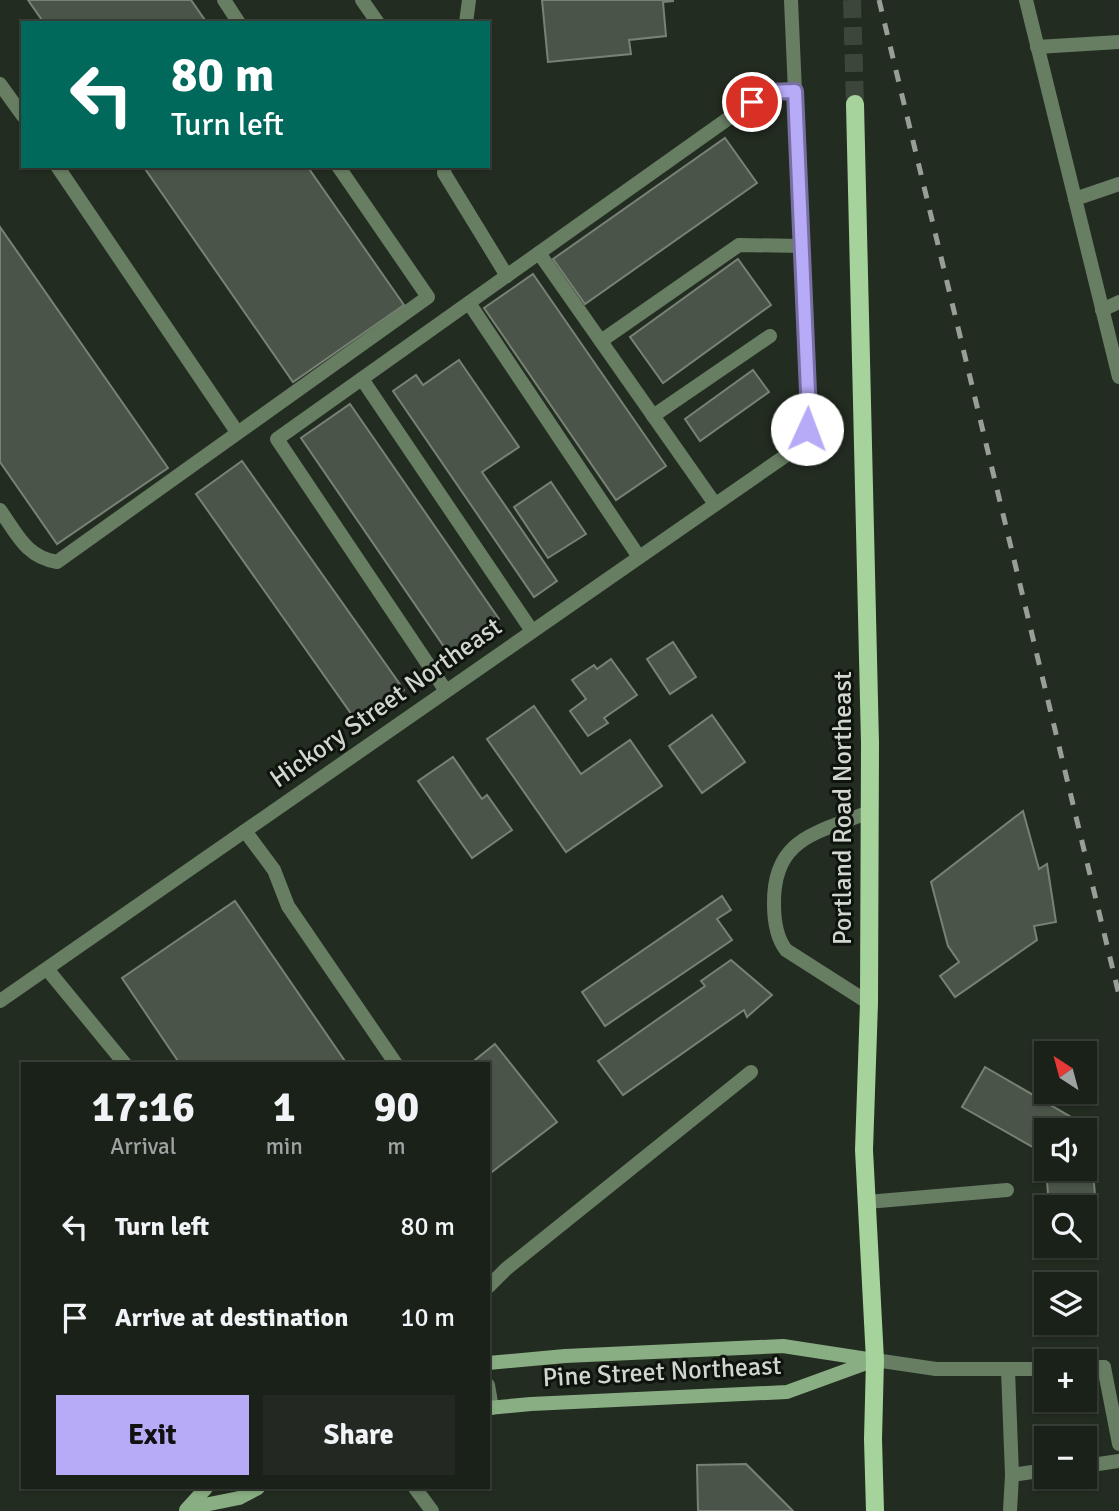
<!DOCTYPE html>
<html lang="en">
<head>
<meta charset="utf-8">
<style>
  :root { --surface:#1a2119; --page:#232922; --text:#f1f3f6; --muted:#9fa3a2; --line:#383e38; --accent:#b7abf8 }
  body { margin:0; font-family:Signika,sans-serif; background:var(--page); color:var(--text); height:100vh; display:flex; flex-direction:column; font-size:26px; white-space:nowrap }
  * { box-sizing:border-box; margin:0 }
  p { font-size:23px; color:var(--muted) }
  .icon { flex:none; width:38px; height:38px; fill:none; stroke:currentColor; stroke-width:2; stroke-linecap:round; stroke-linejoin:round }
  .map { position:relative; flex:1; overflow:hidden }
  .sheet { position:absolute; left:21px; top:1062px; width:469px; height:427px; display:flex; flex-direction:column; background:var(--surface); border-radius:0px; box-shadow:0 2px 5px #0004,0 0 0 2px var(--line) }
  .sheet>* { flex:none }
  .top-card { position:absolute; left:21px; top:21px; width:469px; height:147px; border-radius:0px; box-shadow:0 2px 5px #0004,0 0 0 2px var(--line); background:#00695c; color:#fff; overflow:hidden }
  .needle { width:46px; rotate:324deg }
  .tools { position:absolute; left:1034px; top:1041px; display:grid; gap:14px }
  .tools a { display:grid; place-items:center; width:63px; height:63px; border-radius:0px; background:var(--surface); box-shadow:0 2px 5px #0004,0 0 0 2px var(--line); font-size:35px }
  .pin { position:absolute; display:grid; place-items:center; width:60px; height:60px; color:#fff; margin:-30px; border:4px solid #fff; border-radius:50%; box-shadow:0 2px 7px #0007 }
  .me { position:absolute; width:77px; margin:-38px; rotate:2deg; stroke-linejoin:round; filter:drop-shadow(0 0 5px #0008) }
  .turn { display:flex; align-items:center; gap:24px; height:147px; padding:0 35px; font-size:32px }
  .turn .icon { width:91px; height:91px; stroke-width:2.5 }
  .turn b { display:block; font-size:49px; line-height:60px }
  .eta { display:flex; justify-content:space-evenly; align-items:center; height:119px; text-align:center }
  .eta b { font-size:42px; font-weight:800; line-height:49px }
  .button { display:flex; gap:14px; margin-top:auto; padding:14px 35px }
  .button a { flex:1; height:80px; border-radius:0px; background:var(--accent); color:#111; font-size:28px; font-weight:800; line-height:80px; text-align:center }
  .button a+a { background:var(--page); color:var(--text) }
  ul { padding:0; list-style:none }
  li { display:flex; align-items:center; gap:21px; height:91px; padding:0 35px }
  li div { flex:1 }
  li b { display:block; font-size:26px }
  li em { font-style:normal }
  .map>svg:first-child { display:block }
  .building { fill:#4a5448; stroke:#778275; stroke-width:2; fill-rule:evenodd }
  .lines { fill:none; stroke-linecap:round; stroke-linejoin:round }
  .primary-tunnel { stroke:#3d463b; stroke-width:18; stroke-dasharray:18 9; stroke-linecap:butt }
  .service { stroke:#677e63; stroke-width:14 }
  .minor { stroke:#677e63; stroke-width:14 }
  .secondary { stroke:#8aae83; stroke-width:14 }
  .primary { stroke:#a5d39b; stroke-width:18 }
  .rail { stroke:#989f96; stroke-width:5; stroke-dasharray:12 12; stroke-linecap:butt }
  .route-casing { stroke:#776fa1; stroke-width:18 }
  .route { stroke:#b7abf8; stroke-width:12 }
  .labels { text-anchor:middle; dominant-baseline:central; stroke-width:6; stroke-linejoin:round; paint-order:stroke }
  .street-label { font-size:26px; fill:#d1d7cf; stroke:#0f130e }
</style>
</head>
<body>
<div class="map">
<svg width="1119" height="1511" viewBox="0 0 1119 1511">
  <rect width="100%" height="100%" fill="#232c21"/>
  <!-- building -->
  <g class="building">
    <polygon points="28,0 191,0 207,23 44,23"/>
    <polygon points="542,0 673,0 673,1 663,2 666,36 629,40 631,54 548,62"/>
    <polygon points="725,138 757,183 585,304 553,259"/>
    <polygon points="143,166 307,166 404,305 293,382"/>
    <polygon points="0,227 168,468 57,544 0,462"/>
    <polygon points="738,259 771,305 663,383 630,337"/>
    <polygon points="533,274 666,466 616,500 484,308"/>
    <polygon points="459,360 519,447 482,472 557,581 534,597 393,391 416,375 423,385"/>
    <polygon points="753,370 769,392 700,441 685,419"/>
    <polygon points="350,404 499,619 449,654 301,438"/>
    <polygon points="242,461 404,690 357,722 196,494"/>
    <polygon points="551,482 586,534 548,558 514,507"/>
    <polygon points="673,642 696,677 670,694 647,659"/>
    <polygon points="611,659 637,695 604,718 608,723 588,736 570,711 586,699 572,680 594,665 597,669"/>
    <polygon points="534,706 581,774 630,740 662,786 566,852 487,739"/>
    <polygon points="712,715 745,762 702,793 669,746"/>
    <polygon points="453,757 482,799 487,795 512,830 472,858 418,781"/>
    <polygon points="1023,811 1039,869 1047,864 1056,922 1034,926 1037,940 955,997 940,976 959,962 948,946 931,882"/>
    <polygon points="722,896 731,910 717,919 732,940 605,1026 582,992"/>
    <polygon points="235,901 347,1064 180,1064 122,978"/>
    <polygon points="731,960 772,995 747,1017 744,1010 623,1095 598,1061 705,986 701,981"/>
    <polygon points="495,1044 557,1122 488,1175 488,1064 470,1064"/>
    <path d="M985 1067 1090 1128 1097 1224 1085 1225V1208H1049L1045 1154 962 1107ZM1046 1130H1085V1169H1046Z"/>
    <polygon points="746,1464 793,1511 698,1511 697,1465"/>
  </g>
  <g class="lines">
    <!-- primary-tunnel -->
    <polyline class="primary-tunnel" points="852,0 855,104"/>
    <!-- service -->
    <g class="service">
      <polyline points="224,0 239,23"/>
      <polyline points="362,0 378,23"/>
      <polyline points="1026,0 1119,377"/>
      <polyline points="466,23 469,0"/>
      <polyline points="1037,47 1119,42"/>
      <polyline points="0,84 23,116"/>
      <polyline points="57,166 237,432"/>
      <polyline points="445,166 444,173 507,276"/>
      <polyline points="1075,199 1119,184"/>
      <polyline points="539,253 715,504"/>
      <polyline points="469,303 639,557"/>
      <polyline points="1102,310 1119,302"/>
      <polyline points="601,341 739,245 802,246"/>
      <polyline points="362,379 532,631"/>
      <polyline points="653,416 770,336"/>
      <path d="M0 510C17 534 26 557 57 562L428 297 338 166"/>
      <polyline points="446,691 277,439 767,91 795,91"/>
      <polyline points="245,831 274,870 288,906 396,1064"/>
      <polyline points="47,969 125,1064"/>
      <path d="M869 1003 786 950C776 937 774 921 774 904 773 837 818 833 869 812"/>
      <polyline points="867,1202 1007,1190"/>
      <polyline points="488,1287 506,1269 751,1072"/>
      <polyline points="1104,1367 1119,1444"/>
      <polyline points="1008,1370 1012,1475 1046,1470"/>
      <polyline points="488,1385 492,1408"/>
      <polyline points="1085,1466 1119,1461"/>
      <polyline points="415,1488 432,1511"/>
      <polyline points="1010,1511 1012,1475"/>
    </g>
    <!-- minor -->
    <g class="minor">
      <path d="M0 1001 788 454C800 441 807 432 809 414L791 0"/>
      <polyline points="875,1360 936,1369 1046,1369"/>
      <polyline points="1085,1367 1104,1367"/>
    </g>
    <!-- secondary -->
    <g class="secondary">
      <polyline points="488,1363 565,1356 783,1346 874,1360"/>
      <polyline points="488,1408 531,1404 787,1392 875,1360"/>
      <polyline points="189,1508 239,1498 258,1488"/>
      <polyline points="186,1510 206,1488"/>
    </g>
    <!-- primary -->
    <polyline class="primary" points="855,104 870,743 869,1003 864,1150 875,1360 873,1439 875,1511"/>
    <!-- rail -->
    <polyline class="rail" points="879,0 1119,995"/>
  </g>
  <g class="lines">
    <!-- route casing -->
    <g class="route-casing">
      <polyline id="route" points="752,102 767,92 795,91 809,415 807,429"/>
    </g>
    <!-- route -->
    <use href="#route" class="route"/>
  </g>
  <g class="labels">
    <!-- street labels -->
    <g class="street-label">
      <text transform="translate(386 703) rotate(-35)">Hickory Street Northeast</text>
      <text transform="translate(843 808) rotate(-90)">Portland Road Northeast</text>
      <text transform="translate(662 1372) rotate(-3)">Pine Street Northeast</text>
    </g>
  </g>
</svg>
<div class="tools">
<a><svg class="needle" viewBox="-14 -14 28 28"><path d="M0-13l5 13h-10z" fill="#e53935"/><path d="M0 13l5-13h-10z" fill="#9fa3a2"/></svg></a>
<a><svg class="icon" aria-label="sound" viewBox="0 0 24 24"><path d="M4 9h4l5-4v14l-5-4H4zM17 9q2 3 0 6"/></svg></a>
<a><svg class="icon" aria-label="search" viewBox="0 0 24 24"><circle cx="10" cy="10" r="6"/><path d="M15 15l6 6"/></svg></a>
<a><svg class="icon" aria-label="layers" viewBox="0 0 24 24"><path d="M12 4l9 5-9 5-9-5zM3 14l9 5 9-5"/></svg></a>
<a>+</a>
<a>−</a>
</div>
<div class="pin" style="left:752px;top:102px;background:#d93025"><svg class="icon" aria-label="arrive" viewBox="0 0 24 24"><path d="M6 21V4h12l-3 4 3 4H6"/></svg></div>
<svg class="me" style="left:807px;top:429px" viewBox="-20 -20 40 40"><circle r="19" fill="#fff"/><path d="M0-13L10 11 0 6-10 11z" fill="#b7abf8"/></svg>
<div class="top-card">
<div class="turn"><svg class="icon" aria-label="left" viewBox="0 0 24 24"><path d="M17 20v-9H6M10 6l-5 5 5 5"/></svg><div><b>80 m</b>Turn left</div></div>
</div>
<section class="sheet">
<div class="eta">
<div><b>17:16</b><p>Arrival</p></div>
<div><b>1</b><p>min</p></div>
<div><b>90</b><p>m</p></div>
</div>
<ul>
<li><svg class="icon" aria-label="left" viewBox="0 0 24 24"><path d="M17 20v-9H6M10 6l-5 5 5 5"/></svg><div><b>Turn left</b></div><em>80 m</em></li>
<li><svg class="icon" aria-label="arrive" viewBox="0 0 24 24"><path d="M6 21V4h12l-3 4 3 4H6"/></svg><div><b>Arrive at destination</b></div><em>10 m</em></li>
</ul>
<div class="button"><a>Exit</a><a>Share</a></div>
</section>
</div>
</body>
</html>
